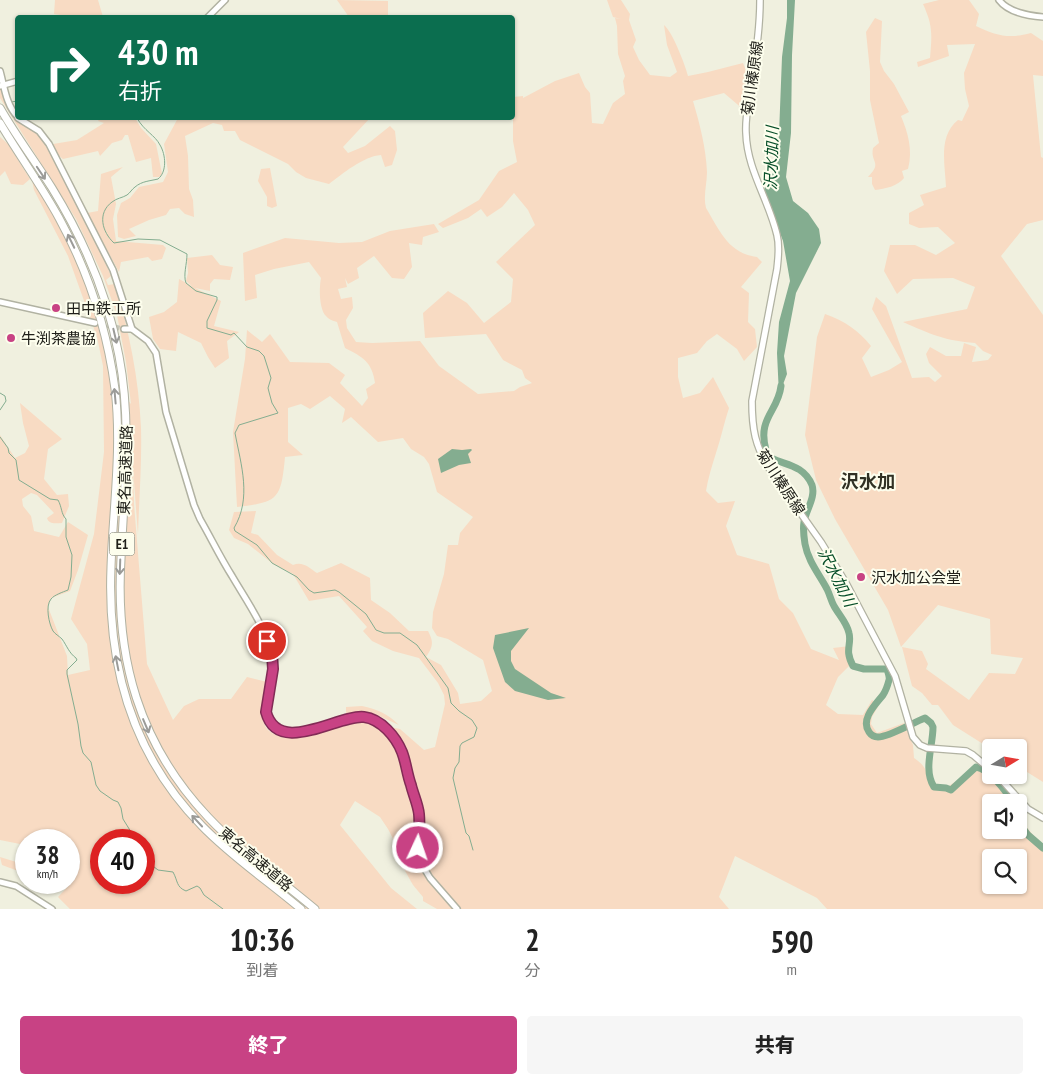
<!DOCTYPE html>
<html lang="ja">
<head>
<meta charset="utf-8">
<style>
  :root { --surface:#fff; --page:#f6f6f6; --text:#222; --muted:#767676; --accent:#c84284 }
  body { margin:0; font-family:"PT Sans Narrow","Noto Sans JP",sans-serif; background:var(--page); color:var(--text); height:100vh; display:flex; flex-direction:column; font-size:19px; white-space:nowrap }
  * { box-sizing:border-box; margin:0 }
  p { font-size:16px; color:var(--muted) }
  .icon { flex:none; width:28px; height:28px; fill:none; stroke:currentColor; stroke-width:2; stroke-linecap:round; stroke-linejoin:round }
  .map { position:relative; height:909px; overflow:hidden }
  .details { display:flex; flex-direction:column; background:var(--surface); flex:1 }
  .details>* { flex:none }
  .top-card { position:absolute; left:15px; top:15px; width:500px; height:105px; border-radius:5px; box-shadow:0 1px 4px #0004; background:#0b6e4f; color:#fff; overflow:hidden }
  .needle { width:32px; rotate:79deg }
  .controls { position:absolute; left:982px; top:739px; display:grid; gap:10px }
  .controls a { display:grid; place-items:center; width:45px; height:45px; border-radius:5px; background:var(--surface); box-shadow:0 1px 4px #0004; font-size:25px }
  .speed { position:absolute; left:15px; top:829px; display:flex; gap:10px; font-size:25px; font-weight:700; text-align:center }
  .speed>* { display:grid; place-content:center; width:65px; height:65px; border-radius:50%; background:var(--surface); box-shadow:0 1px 4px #0004; line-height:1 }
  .speed small { font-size:12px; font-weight:400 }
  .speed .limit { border:8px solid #d22; background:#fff; color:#111 }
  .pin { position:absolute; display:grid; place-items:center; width:42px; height:42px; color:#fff; margin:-21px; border:2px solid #fff; border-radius:50%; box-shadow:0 1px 5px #0007 }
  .me { position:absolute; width:55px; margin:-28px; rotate:3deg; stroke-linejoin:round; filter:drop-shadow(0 0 4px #0008) }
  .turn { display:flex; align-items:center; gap:18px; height:105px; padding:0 20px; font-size:22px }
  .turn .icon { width:65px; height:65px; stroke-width:2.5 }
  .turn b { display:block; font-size:35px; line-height:42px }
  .eta { display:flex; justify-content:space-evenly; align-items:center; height:85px; text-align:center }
  .eta b { font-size:30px; font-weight:800; line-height:35px }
  .action { display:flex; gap:10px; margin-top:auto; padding:10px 20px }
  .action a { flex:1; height:58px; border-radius:5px; background:var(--accent); color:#fff; font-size:20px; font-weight:800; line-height:58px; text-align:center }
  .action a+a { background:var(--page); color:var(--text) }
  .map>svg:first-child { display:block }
  .green { fill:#f8dbc3; fill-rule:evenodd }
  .water { fill:#84ad90 }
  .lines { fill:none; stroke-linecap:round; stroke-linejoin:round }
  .stream { stroke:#84ad90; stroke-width:1 }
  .river { stroke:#84ad90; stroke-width:7 }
  .tertiary-tunnel { stroke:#c6c6b8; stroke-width:5; stroke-dasharray:5 2.5; stroke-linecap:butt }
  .tertiary-casing { stroke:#b1b2a2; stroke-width:8 }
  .secondary-casing { stroke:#b1b2a2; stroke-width:8 }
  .motorway-casing { stroke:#b1b2a2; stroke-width:9 }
  .tertiary { stroke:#fff; stroke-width:5 }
  .secondary { stroke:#fff; stroke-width:5.5 }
  .motorway { stroke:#fff; stroke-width:7 }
  .oneway { stroke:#9b9b98 }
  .route-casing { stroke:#822b56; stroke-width:12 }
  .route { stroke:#c84284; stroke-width:9 }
  .poi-dot { fill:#c84284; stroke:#fdfeed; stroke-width:2 }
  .labels { text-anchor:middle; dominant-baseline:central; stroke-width:4; stroke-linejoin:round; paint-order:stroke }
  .shield { fill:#fdfeed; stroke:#626359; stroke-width:1 }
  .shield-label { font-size:14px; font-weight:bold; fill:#20201a }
  .street-label { font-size:15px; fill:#20201a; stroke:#fdfeed }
  .poi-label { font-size:15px; fill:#20201a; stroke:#fdfeed; text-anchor:start }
  .water-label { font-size:16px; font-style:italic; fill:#074f29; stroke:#fdfeed }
  .quarter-label { font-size:18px; font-weight:bold; fill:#313124; stroke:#fdfeed }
</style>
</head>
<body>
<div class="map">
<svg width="1043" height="909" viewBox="0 0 1043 909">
  <rect width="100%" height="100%" fill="#f0f0df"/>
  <!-- green -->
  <g class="green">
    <polygon points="55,0 98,0 103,17 68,17 68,16 54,14"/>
    <polygon points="337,0 388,1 388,17 349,17"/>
    <path d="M607 0H621L630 14 629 20 636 40 633 47 639 60 650 75 670 77 677 72 667 45 664 25C672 31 685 64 688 76L708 72 743 63 748 75 744 110 724 93 693 101C700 125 706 148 707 172 707 184 703 196 706 208 720 231 728 253 757 257L762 262 741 287 749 293 748 322 755 329 757 347 744 361 737 349 717 334 707 341 697 353 678 358V377L683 398 700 393 713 377 729 408C724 423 721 438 716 453 712 466 708 478 706 491L718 503 735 501 726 526 737 555 769 564 779 599 793 613 811 649 839 660 833 648 850 646 853 662 838 677 826 705 838 714 863 715 872 700 879 705 872 717 871 724 877 733 904 723 913 745 914 758C925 765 928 773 931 785L946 788 971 771 979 769 998 783 1007 798 1004 801 1008 800 1009 802H991V830H1019V818L1043 847V909H827L817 898 735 856 719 897 729 909H437L423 901V897L413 885 400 862 399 850 388 829 380 817 355 801 340 825 391 888 417 909H70L58 897 75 879 78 863 69 865V840H54L40 831 30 840H26L25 845 0 840V435L15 458 25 453 29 446 23 423 20 403 62 439 48 449 44 479 57 495 68 494 69 506 62 523C56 523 49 525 47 518L54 513 37 495 31 493 22 499 23 506 31 516 34 531 59 537 68 522 88 535 78 570 70 591 51 598 48 607 67 656 68 675 90 670 87 644 71 619 94 534 104 452 103 366 97 337 68 256 34 190 32 180 62 228 85 278 105 341 109 376 131 404 126 362 117 315 103 276 76 219 0 98V82L11 115 34 130 43 139 103 257 111 276 106 280 108 285 115 284C129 331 139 379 141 428 142 463 139 499 138 535L133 468 134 504 147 664 173 720 184 706 199 699H231L247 677 267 682C265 694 260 709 263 720 269 748 313 734 331 729 341 726 351 721 361 722 372 723 379 729 387 736L390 727 400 729 424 750 435 747 445 704 444 695 438 683 419 658 393 651 372 641 363 631 367 627 339 596 309 601 293 574 273 564 248 544 234 538 229 530 234 512 256 511 251 533 258 535 277 555 293 565C303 561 309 568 317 573L341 563 370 578 371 600 390 613 409 631H428C434 642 433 647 426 657L441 665 458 693 460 704 481 701 492 691 483 660 448 639 437 636 432 628 433 612 444 574 448 545H458L460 533 473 517 437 492 429 464 424 457 411 449 403 438 378 442 351 417 342 423 345 409 330 396 310 409 301 404 288 408V442L303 455 285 457C281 500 278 502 237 507L233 432 245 359 247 330 262 342 270 334 290 362 329 363 345 375 340 383 362 406 368 398 366 389 375 383C372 362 363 357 345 348L337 322C333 321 328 319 326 316 319 309 319 288 321 278L309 262 274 269 255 275 257 298 245 301 243 253 285 238 339 243 362 242 390 231 434 224 439 232 423 237 422 245 409 243 412 267 404 279 392 278 374 256 357 268 359 278 348 284 345 278 347 287 338 289 341 299 352 297 353 308 346 320 347 328 356 342 372 343 420 341 439 366 478 394 514 391 520 387 532 383 525 378 522 370 503 360 486 334 425 338 423 313 448 291 467 303 484 323 511 302 513 279 496 262 535 225 528 210 514 193 502 207 487 217 481 209 468 218 443 228 438 224 479 200 499 171 517 162 513 141V97L523 96V98L555 81 579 73 585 87 590 93 592 123 603 124 613 103 625 94 623 81 625 76 618 54 617 26 615 18 621 19 613 17ZM101 840H144V882H101ZM991 858H1019V885H991Z"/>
    <path d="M939 0H969L979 14 976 26C996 36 1010 39 1031 33L1043 41V76L1033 75 1041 157 1043 158V220L1027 224 1001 256 1043 315V782L1019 767V748H991V749L953 725 938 705H932L922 693 912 686 902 647 922 651 928 664 926 669 969 700 989 673 1015 674 1023 658 991 654 990 619 938 605 901 647 888 610 835 519 816 480 805 435 817 337 825 314C845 321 858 330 871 346L862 358 871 377 889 370 902 362 872 309 876 297 886 306 912 378 929 377 935 382 942 376 929 363 926 354 930 347 946 356H961L964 343 976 347 972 362 988 360 992 355 983 351 975 343C946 341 930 334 903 322L967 309 975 287 953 278 913 279 897 294 884 271 890 245H915L936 255 955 243 938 227 919 228 909 224V213L924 205 920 195 946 187C945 164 938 136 958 120L962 121 969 106 965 89 964 73 975 44 947 45 949 56 918 67 917 62 930 58C932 34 933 26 923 4Z"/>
    <path d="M875 18 882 21 880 62 884 71 894 84 909 112 901 116C908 133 913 150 908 169L902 171 904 178C898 186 885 189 875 190L872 184V177H868C883 162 870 163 873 148L879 143 870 100V71L866 32Z"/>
    <polygon points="100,118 135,118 141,128 156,144 162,174 159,177 153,177 151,158 136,162 128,135 125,135 122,140 112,143 100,156 98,151 63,159 58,155 53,144 77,140 104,123 98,121"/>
    <path d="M178 118H259L263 120 284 118H370L343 147 348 153 365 146 390 126 395 131 397 150 392 165 385 167 381 155C364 156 342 174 329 184L306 178 296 172 288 164 240 140 235 131H224L222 125 213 123 185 136 188 156 189 189 193 200 194 217 185 214 179 208 170 209 166 215 149 220 129 229 136 236 124 239 118 237 117 215 121 203 130 198 139 187 163 182 168 172 164 144Z"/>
    <polygon points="0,137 8,144 30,179 23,185 11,184 5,171 0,176"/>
    <polygon points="123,167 111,177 116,204 113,219 116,241 163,245 166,248 162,259 152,261 148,257 121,262 119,272 87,213 98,211 101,174"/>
    <polygon points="270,168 277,206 272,208 267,206 267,197 258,181 261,169"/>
    <polygon points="212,255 220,265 233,267 230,280 214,279 210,284 210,291 195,288 221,301 214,326 239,332 227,341 229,358 215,368 208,357 201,343 178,332 176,351 160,349 153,339 149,317 164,312 177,302 179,279 192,286 186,281 188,273 187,258"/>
    <path d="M362 706C377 709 388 714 399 725L379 716 346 713V707Z"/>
    <polygon points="0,857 26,865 26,874 2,865"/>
  </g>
  <!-- water -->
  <g class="water">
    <polygon points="787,0 795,0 792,55 791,133 786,177 793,201 808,213 819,229 821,243 796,293 784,356 787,374 779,395 777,353 779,322 790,281 783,241 764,191 767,181 776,169 779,134 782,57 787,18"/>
    <polygon points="452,449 462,450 471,449 472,450 468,454 471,463 459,465 441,473 438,459"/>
    <polygon points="529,628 511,651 511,661 515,669 551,693 566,698 548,700 515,691 505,682 493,648 495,635"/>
  </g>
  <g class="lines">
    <!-- stream -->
    <g class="stream">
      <polyline points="11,102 18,101"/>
      <path d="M137 118C144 131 155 135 160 145 166 155 167 172 158 179 150 181 142 181 135 187 132 189 130 193 127 195 122 198 117 198 112 202 97 213 102 232 114 243L138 239 160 240 187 254C187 264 183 275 186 283L196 291 217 297V300L207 321V328L231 335 234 333 247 347 259 351 264 356 271 378 268 388 269 392 272 403 278 413 239 425 235 433C241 465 252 498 234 528L235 531 257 545 272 563 297 577 309 590 314 593 335 590 339 592 366 614 376 630 384 633H400L417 645 448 688 451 703 459 711 472 720 477 728 474 737 462 743 460 746 459 762 455 768 453 778 466 833 469 836 473 850"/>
      <polyline points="0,393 5,396 6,401 0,410"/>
      <path d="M0 437 8 448 9 453 16 460 19 480 50 499 58 500C62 507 61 514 66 519V537L72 555 71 577 68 590C63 592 54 595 51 599 45 606 49 624 53 631 55 634 59 636 62 639 67 646 69 653 76 658L77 660 67 670V674L78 724 81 746 83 753 91 762 96 785 100 791 113 800 118 802 121 808 123 819 136 840"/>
      <path d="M144 859 158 870 173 872C178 881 176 887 186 891L197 886 200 888 204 895 223 909"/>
    </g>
    <!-- river -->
    <g class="river">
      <path d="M781 386C778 412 757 418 766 450 770 467 801 458 812 485 816 497 806 510 804 522 803 528 804 538 805 544 808 561 819 574 827 589 830 595 831 601 834 606 839 615 847 623 849 633 852 645 844 649 853 666L864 669H887C888 673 890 677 889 680 888 684 885 692 883 695 876 704 860 719 869 732 871 735 874 737 878 737 889 737 914 722 925 718L931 723 933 727C933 746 923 770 934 787L946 788 951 790 976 767C989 769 1006 790 1012 802"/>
      <polyline points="1019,823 1028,835 1043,848"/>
    </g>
    <!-- tertiary-tunnel -->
    <polyline class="tertiary-tunnel" points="100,324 124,329"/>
    <!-- tertiary casing -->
    <g class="tertiary-casing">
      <g id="tertiary">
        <path d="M999 0C1008 12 1029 16 1043 17"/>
        <polyline points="207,18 225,0"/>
        <path d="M0 71C4 85 6 106 18 117"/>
        <polyline points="0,86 18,81"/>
        <path d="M18 118 39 131 49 144 113 270 132 329 148 341 156 353 166 412 194 505 200 519C211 538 220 557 232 576 246 600 265 626 271 654 277 676 256 710 275 727 281 732 288 733 296 732 343 729 371 691 402 750L419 812 418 848 421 863 430 878 457 909"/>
        <polyline points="0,302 95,323"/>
        <polyline points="124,329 132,329"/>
        <polyline points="0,882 16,886 52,909"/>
      </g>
    </g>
    <!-- secondary casing -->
    <g class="secondary-casing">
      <g id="secondary">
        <path d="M760 0C760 28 756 56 751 84 749 100 745 117 746 133 747 170 769 200 777 235 780 247 778 258 777 269L752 401C752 429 755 446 770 470L821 542 846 583 895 676 913 737 920 745 927 748 966 751 973 755 991 770"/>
        <polyline points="997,775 1028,809 1043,818"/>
      </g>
    </g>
    <!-- motorway casing -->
    <g class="motorway-casing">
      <g id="motorway">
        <path d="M0 108C16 136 35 161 52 188 84 240 108 295 119 356 132 423 124 491 121 559 115 658 139 744 208 817 240 851 279 879 315 909"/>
        <path d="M0 123C19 155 41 185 59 218 88 271 107 329 115 389 122 449 113 508 111 567 107 665 132 755 202 826 232 857 268 881 301 909"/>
      </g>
    </g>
    <!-- tertiary -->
    <use href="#tertiary" class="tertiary"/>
    <!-- secondary -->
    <use href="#secondary" class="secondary"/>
    <!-- motorway -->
    <use href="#motorway" class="motorway"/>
  </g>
  <!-- one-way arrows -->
  <defs><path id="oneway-shaft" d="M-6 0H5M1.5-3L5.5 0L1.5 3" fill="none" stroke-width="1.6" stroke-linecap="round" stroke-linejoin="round" transform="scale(1.25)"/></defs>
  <g class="oneway">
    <use href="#oneway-shaft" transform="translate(41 173) rotate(56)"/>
    <use href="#oneway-shaft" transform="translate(71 241) rotate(-116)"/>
    <use href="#oneway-shaft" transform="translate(115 336) rotate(77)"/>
    <use href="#oneway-shaft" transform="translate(115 396) rotate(-95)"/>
    <use href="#oneway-shaft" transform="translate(120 567) rotate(92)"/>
    <use href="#oneway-shaft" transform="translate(117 663) rotate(-101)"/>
    <use href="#oneway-shaft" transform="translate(146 726) rotate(67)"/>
    <use href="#oneway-shaft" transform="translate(197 821) rotate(-133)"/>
  </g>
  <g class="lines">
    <!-- route casing -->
    <g class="route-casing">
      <path id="route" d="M267 641 272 654 273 669 266 712C278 757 339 714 364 717 381 719 396 737 402 752 406 762 407 774 411 785 413 794 418 804 419 814 420 825 419 837 418 848"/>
    </g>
    <!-- route -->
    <use href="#route" class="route"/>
  </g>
  <!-- markers -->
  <g class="poi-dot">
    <circle cx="56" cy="308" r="5"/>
    <circle cx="11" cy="338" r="5"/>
    <circle cx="861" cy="577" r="5"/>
  </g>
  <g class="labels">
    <!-- shield labels -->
    <rect class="shield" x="109.5" y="532.5" width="25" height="23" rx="4"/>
    <g class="shield-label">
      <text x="122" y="544">E1</text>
    </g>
    <!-- street labels -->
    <g class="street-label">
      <text transform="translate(752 78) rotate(-82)">菊川榛原線</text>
      <text transform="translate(125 470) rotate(-88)">東名高速道路</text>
      <text transform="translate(781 482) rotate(57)">菊川榛原線</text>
      <text transform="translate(256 859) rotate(40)">東名高速道路</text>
    </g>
    <!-- poi labels -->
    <g class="poi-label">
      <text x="66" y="308">田中鉄工所</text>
      <text x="21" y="338">牛渕茶農協</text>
      <text x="871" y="577">沢水加公会堂</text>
    </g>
    <!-- water labels -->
    <g class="water-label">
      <text transform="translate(771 158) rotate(-88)">沢水加川</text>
      <text transform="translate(837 577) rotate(63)">沢水加川</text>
    </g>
    <!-- quarter labels -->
    <g class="quarter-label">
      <text x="868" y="481">沢水加</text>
    </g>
  </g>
</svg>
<div class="controls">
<a><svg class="needle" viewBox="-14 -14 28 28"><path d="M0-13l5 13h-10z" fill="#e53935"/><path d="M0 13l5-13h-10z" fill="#767676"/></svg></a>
<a><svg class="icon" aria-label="sound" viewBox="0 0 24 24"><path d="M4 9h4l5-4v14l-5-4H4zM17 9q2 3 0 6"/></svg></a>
<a><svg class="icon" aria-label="search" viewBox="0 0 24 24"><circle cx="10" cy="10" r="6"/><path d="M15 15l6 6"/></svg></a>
</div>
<div class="speed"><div>38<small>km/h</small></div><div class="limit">40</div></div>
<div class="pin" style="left:267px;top:641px;background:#d93025"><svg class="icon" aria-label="arrive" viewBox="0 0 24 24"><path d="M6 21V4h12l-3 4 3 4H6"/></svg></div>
<svg class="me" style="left:418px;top:848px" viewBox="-20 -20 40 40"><circle r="17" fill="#c84284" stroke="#fff" stroke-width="3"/><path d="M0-11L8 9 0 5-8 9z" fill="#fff"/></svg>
<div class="top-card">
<div class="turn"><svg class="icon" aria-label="right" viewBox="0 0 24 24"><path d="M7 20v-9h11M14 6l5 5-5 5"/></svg><div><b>430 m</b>右折</div></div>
</div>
</div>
<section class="details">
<div class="eta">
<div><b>10:36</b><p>到着</p></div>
<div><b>2</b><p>分</p></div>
<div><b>590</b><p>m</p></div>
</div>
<div class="action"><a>終了</a><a>共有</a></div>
</section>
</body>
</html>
